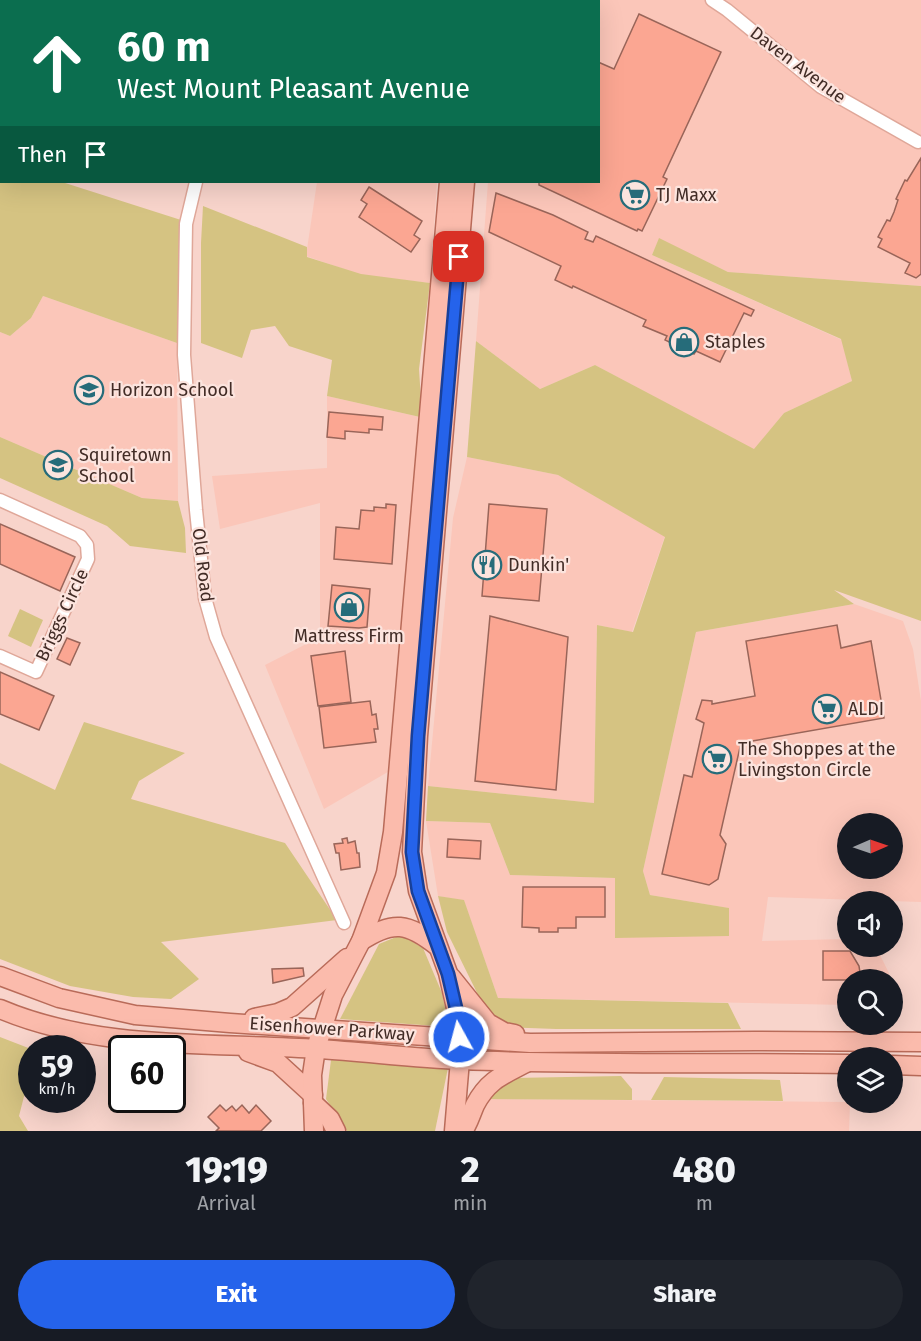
<!DOCTYPE html>
<html lang="en">
<head>
<meta charset="utf-8">
<style>
  :root { --surface:#171b24; --page:#20242c; --text:#f1f3f6; --muted:#9ea1a6; --accent:#2563eb }
  body { margin:0; font-family:"Fira Sans",sans-serif; background:var(--page); color:var(--text); height:100vh; display:flex; flex-direction:column; font-size:22px; white-space:nowrap }
  * { box-sizing:border-box; margin:0 }
  p { font-size:20px; color:var(--muted) }
  .icon { flex:none; width:33px; height:33px; fill:none; stroke:currentColor; stroke-width:2; stroke-linecap:round; stroke-linejoin:round }
  .map { position:relative; height:1131px; overflow:hidden }
  .details { display:flex; flex-direction:column; background:var(--surface); flex:1 }
  .details>* { flex:none }
  .banner { position:absolute; left:0px; top:0px; width:600px; height:183px; box-shadow:0 6px 24px #0002; background:#0b6e4f; color:#fff; overflow:hidden }
  .needle { width:39px; rotate:88deg }
  .tools { position:absolute; left:837px; top:813px; display:grid; gap:12px }
  .tools a { display:grid; place-items:center; width:66px; height:66px; border-radius:50%; background:var(--surface); box-shadow:0 6px 24px #0002; font-size:30px }
  .speed { position:absolute; left:18px; top:1035px; display:flex; gap:12px; font-size:30px; font-weight:700; text-align:center }
  .speed>* { display:grid; place-content:center; width:78px; height:78px; border-radius:50%; background:var(--surface); box-shadow:0 6px 24px #0002; line-height:1 }
  .speed small { font-size:15px; font-weight:400 }
  .speed .limit { border:3px solid #111; border-radius:9px; background:#fff; color:#111 }
  .pin { position:absolute; display:grid; place-items:center; width:51px; height:51px; color:#fff; margin:-26px; border-radius:12px; box-shadow:0 3px 9px #0006 }
  .me { position:absolute; width:66px; margin:-33px; rotate:353deg; stroke-linejoin:round; filter:drop-shadow(0 0 4px #0008) }
  .turn { display:flex; align-items:center; gap:21px; height:126px; padding:0 18px; font-size:27px }
  .turn .icon { width:78px; height:78px; stroke-width:2.5 }
  .turn b { display:block; font-size:42px; line-height:51px }
  .then { display:flex; align-items:center; height:57px; padding:0 18px; background:#0003; gap:12px; font-size:22px }
  .eta { display:flex; justify-content:space-evenly; align-items:center; height:102px; text-align:center }
  .eta b { font-size:36px; font-weight:800; line-height:42px }
  .cta { display:flex; gap:12px; margin-top:auto; padding:12px 18px }
  .cta a { flex:1; height:69px; border-radius:36px; background:var(--accent); color:#fff; font-size:24px; font-weight:800; line-height:69px; text-align:center }
  .cta a+a { background:var(--page); color:var(--text) }
  .map>svg:first-child { display:block }
  .built { fill:#fbc6b9; fill-rule:evenodd }
  .green { fill:#d5c382 }
  .building { fill:#fba692; stroke:#996559; stroke-width:1.5 }
  .lines { fill:none; stroke-linecap:round; stroke-linejoin:round }
  .street-casing { stroke:#dfa799; stroke-width:15 }
  .secondary-casing { stroke:#dfa799; stroke-width:20 }
  .primary-casing { stroke:#b96b59; stroke-width:21 }
  .street { stroke:#fff; stroke-width:12 }
  .secondary { stroke:#fdddd6; stroke-width:16 }
  .primary { stroke:#fbbbac; stroke-width:18 }
  .route-casing { stroke:#184099; stroke-width:15 }
  .route { stroke:#2563eb; stroke-width:10 }
  .labels { text-anchor:middle; dominant-baseline:central; stroke-width:4.5; stroke-linejoin:round; paint-order:stroke }
  .street-label { font-size:18px; fill:#422c26; stroke:#fce4de }
  .poi-label { font-size:18px; fill:#422c26; stroke:#fce4de; text-anchor:start }
</style>
</head>
<body>
<div class="map">
<svg width="921" height="1131" viewBox="0 0 921 1131">
  <rect width="100%" height="100%" fill="#f8d4cb"/>
  <!-- built -->
  <g class="built">
    <polygon points="504,0 921,0 921,286 728,272 659,239 652,255 842,340 852,381 784,413 754,450 595,365 540,389 476,341 488,182 598,182 598,2 504,1"/>
    <polygon points="317,182 437,182 430,283 361,275 306,256"/>
    <polygon points="43,296 177,343 178,501 142,498 0,437 0,332 10,336 31,318"/>
    <polygon points="327,396 420,417 393,769 324,809 265,665 320,637 320,503 220,529 212,476 327,468"/>
    <polygon points="467,457 558,475 665,536 632,632 597,625 594,803 428,786 453,518"/>
    <path d="M854 604 903 621 913 649 921 701V902L768 897 762 941 847 939 848 946 876 947 889 973 887 979 848 980 847 1005 498 998 464 901 438 896 426 821 490 823 510 875 615 878V938L728 908 650 895 643 871 696 632ZM848 824H892V868H848Z"/>
    <polygon points="483,1099 847,1102 850,1103 849,1131 475,1131"/>
  </g>
  <!-- green -->
  <g class="green">
    <polygon points="0,162 2,182 62,182 181,220 177,343 43,296 31,318 10,336 0,332"/>
    <polygon points="203,206 307,247 307,257 361,274 430,283 419,369 421,400 420,417 327,396 332,360 289,346 275,326 251,330 242,358 201,343 201,243"/>
    <polygon points="659,238 728,272 921,286 921,621 834,590 854,604 696,632 643,871 650,895 729,908 729,936 615,938 615,878 510,875 490,823 426,821 428,786 594,803 597,625 633,632 665,537 558,475 467,457 476,341 540,389 595,365 754,449 784,413 852,381 841,339 652,255"/>
    <polygon points="0,437 142,498 178,501 185,528 186,553 130,546 107,526 0,478"/>
    <polygon points="20,609 43,620 31,647 8,636"/>
    <polygon points="84,722 185,753 139,781 131,799 285,843 337,920 161,942 199,979 171,999 133,997 70,986 0,959 0,763 55,790"/>
    <polygon points="438,896 464,900 498,998 728,1003 741,1029 556,1029 504,1027 486,1011 447,932"/>
    <polygon points="401,935 423,948 442,993 449,1027 340,1019 379,944"/>
    <polygon points="0,1037 31,1049 31,1072 30,1073 19,1116 28,1131 0,1131"/>
    <polygon points="331,1060 448,1068 435,1131 347,1131 326,1099"/>
    <polygon points="621,1076 632,1089 632,1100 483,1099 513,1078"/>
    <polygon points="664,1077 780,1080 783,1101 651,1100"/>
  </g>
  <!-- building -->
  <g class="building">
    <polygon points="639,14 721,52 663,177 667,179 642,231 638,229 637,231 539,185 539,182 598,182 598,62 614,69"/>
    <polygon points="921,158 921,274 916,278 905,273 910,263 878,247 882,239 878,237 887,220 890,221 894,212 898,200 896,199 905,180 907,181"/>
    <polygon points="369,187 422,221 414,235 420,239 411,252 359,217 367,204 361,200"/>
    <polygon points="496,193 553,215 588,232 585,239 593,242 596,236 754,310 751,316 744,313 720,362 696,351 694,354 665,340 667,336 643,326 646,320 573,286 572,288 555,280 561,266 489,232"/>
    <polygon points="329,412 383,417 382,430 369,429 369,433 345,431 345,439 327,437"/>
    <polygon points="386,504 396,505 392,564 334,559 336,527 359,529 361,510 374,511 374,507 386,508"/>
    <polygon points="489,504 547,509 539,601 482,596"/>
    <polygon points="0,524 75,557 60,591 0,564"/>
    <polygon points="332,585 370,589 367,627 359,628 328,626"/>
    <polygon points="490,616 568,637 556,790 475,781"/>
    <polygon points="837,625 841,648 871,641 884,718 741,743 720,835 726,844 718,879 709,885 662,874 684,775 692,777 704,723 696,719 702,700 712,701 712,704 755,696 746,641"/>
    <polygon points="67,638 80,643 70,665 57,659"/>
    <polygon points="345,651 351,702 318,706 311,656"/>
    <polygon points="0,672 54,696 39,730 0,714"/>
    <polygon points="370,701 372,715 376,714 378,729 374,729 376,742 324,748 319,707"/>
    <polygon points="347,838 348,843 355,841 357,853 359,853 360,867 341,870 339,853 336,853 334,844 343,843 342,839"/>
    <polygon points="448,839 481,841 480,859 447,857"/>
    <polygon points="523,887 605,887 605,917 576,917 576,928 558,928 558,932 539,932 539,928 522,927"/>
    <polygon points="823,951 850,951 859,966 861,980 823,980"/>
    <polygon points="303,968 304,976 273,983 272,969"/>
    <polygon points="220,1105 226,1111 232,1106 236,1111 242,1105 249,1113 256,1105 271,1121 261,1131 216,1131 219,1128 208,1117"/>
  </g>
  <g class="lines">
    <!-- street casing -->
    <g class="street-casing">
      <g id="street">
        <polyline points="712,0 727,10 821,87 918,142"/>
        <polyline points="267,2 267,0"/>
        <polyline points="196,182 186,224 184,355 196,510 205,598 216,637 344,923"/>
        <polyline points="0,500 80,536 87,545 88,559 36,672 0,656"/>
      </g>
    </g>
    <!-- secondary casing -->
    <g class="secondary-casing">
      <g id="secondary">
        <polyline points="438,0 443,2"/>
        <polyline points="554,2 556,0"/>
        <polyline points="576,2 577,0"/>
      </g>
    </g>
    <!-- primary casing -->
    <g class="primary-casing">
      <g id="primary">
        <polyline points="464,2 465,0"/>
        <polyline points="480,2 480,0"/>
        <path d="M361 941C393 920 408 923 437 946"/>
        <polyline points="0,976 59,998 135,1015 230,1023 530,1043 755,1041 921,1042"/>
        <polyline points="451,977 488,1023 504,1032 515,1034"/>
        <path d="M0 1009C99 1051 212 1042 318 1049 366 1052 414 1058 462 1060 590 1065 719 1062 848 1064"/>
        <polyline points="254,1018 278,1013 292,1007 347,958"/>
        <polyline points="248,1052 278,1063 313,1095"/>
        <polyline points="892,1065 921,1066"/>
        <polyline points="313,1103 330,1119 336,1131"/>
        <polyline points="314,1131 312,1075 316,1048 333,995 361,941 386,873 393,832 449,182"/>
        <polyline points="454,1131 460,1060 458,1017 448,973 418,891 412,852 418,736 465,182"/>
        <path d="M463 1131C469 1123 471 1114 475 1105 488 1080 503 1075 526 1063"/>
      </g>
    </g>
    <!-- street -->
    <use href="#street" class="street"/>
    <!-- secondary -->
    <use href="#secondary" class="secondary"/>
    <!-- primary -->
    <use href="#primary" class="primary"/>
  </g>
  <g class="lines">
    <!-- route casing -->
    <g class="route-casing">
      <polyline id="route" points="459,257 418,736 412,852 418,891 448,974 458,1017 459,1037"/>
    </g>
    <!-- route -->
    <use href="#route" class="route"/>
  </g>
  <!-- icons -->
  <defs>
    <g id="supermarket-ring" transform="scale(1.5)"><circle r="9.5" fill="#fce4de" stroke="#266c7a" stroke-width="1.5"/><path d="M-6-5.5h2.5l.6 2H6L4.5 2H-2.5L-4.4-4H-6ZM-1.5 3.2a1.3 1.3 0 1 0 .1 0ZM3 3.2a1.3 1.3 0 1 0 .1 0Z" fill="#266c7a"/></g>
    <g id="shop-ring" transform="scale(1.5)"><circle r="9.5" fill="#fce4de" stroke="#266c7a" stroke-width="1.5"/><path d="M-5-2.5h2.3a2.7 3.5 0 0 1 5.4 0H5L5.5 6h-11ZM-1.5-2.5h3a1.5 2.3 0 0 0-3 0Z" fill="#266c7a"/></g>
    <g id="school-ring" transform="scale(1.5)"><circle r="9.5" fill="#fce4de" stroke="#266c7a" stroke-width="1.5"/><path d="M0-5L7-2L0 1L-7-2ZM-4 1L0 2.5L4 1V4Q0 6-4 4Z" fill="#266c7a"/></g>
    <g id="restaurant-ring" transform="scale(1.5)"><circle r="9.5" fill="#fce4de" stroke="#266c7a" stroke-width="1.5"/><path d="M-5-6h1v4h1v-4h1v4h1v-4h1v5L-1.5 .5V6h-2V.5L-5-1ZM5-6V6H3V1.5H1.5Q1.5-4 5-6Z" fill="#266c7a"/></g>
  </defs>
  <g fill-rule="evenodd">
    <use href="#supermarket-ring" x="635" y="195"/>
    <use href="#shop-ring" x="684" y="342"/>
    <use href="#school-ring" x="89" y="390"/>
    <use href="#school-ring" x="58" y="465"/>
    <use href="#restaurant-ring" x="487" y="565"/>
    <use href="#shop-ring" x="349" y="607"/>
    <use href="#supermarket-ring" x="827" y="709"/>
    <use href="#supermarket-ring" x="717" y="759"/>
  </g>
  <g class="labels">
    <!-- street labels -->
    <g class="street-label">
      <text transform="translate(798 65) rotate(37)">Daven Avenue</text>
      <text transform="translate(203 565) rotate(83)">Old Road</text>
      <text transform="translate(62 615) rotate(-65)">Briggs Circle</text>
      <text transform="translate(332 1029) rotate(4)">Eisenhower Parkway</text>
    </g>
    <!-- poi labels -->
    <g class="poi-label">
      <text x="656" y="195">TJ Maxx</text>
      <text x="705" y="342">Staples</text>
      <text x="110" y="390">Horizon School</text>
      <text x="79" y="455">Squiretown<tspan x="79" dy="21">School</tspan></text>
      <text x="508" y="565">Dunkin'</text>
      <text x="349" y="636" text-anchor="middle">Mattress Firm</text>
      <text x="848" y="709">ALDI</text>
      <text x="738" y="749">The Shoppes at the<tspan x="738" dy="21">Livingston Circle</tspan></text>
    </g>
  </g>
</svg>
<div class="tools">
<a><svg class="needle" viewBox="-14 -14 28 28"><path d="M0-13l5 13h-10z" fill="#e53935"/><path d="M0 13l5-13h-10z" fill="#9ea1a6"/></svg></a>
<a><svg class="icon" aria-label="sound" viewBox="0 0 24 24"><path d="M4 9h4l5-4v14l-5-4H4zM17 9q2 3 0 6"/></svg></a>
<a><svg class="icon" aria-label="search" viewBox="0 0 24 24"><circle cx="10" cy="10" r="6"/><path d="M15 15l6 6"/></svg></a>
<a><svg class="icon" aria-label="layers" viewBox="0 0 24 24"><path d="M12 4l9 5-9 5-9-5zM3 14l9 5 9-5"/></svg></a>
</div>
<div class="speed"><div>59<small>km/h</small></div><div class="limit">60</div></div>
<div class="pin" style="left:459px;top:257px;background:#d93025"><svg class="icon" aria-label="arrive" viewBox="0 0 24 24"><path d="M6 21V4h12l-3 4 3 4H6"/></svg></div>
<svg class="me" style="left:459px;top:1037px" viewBox="-20 -20 40 40"><circle r="17" fill="#2563eb" stroke="#fff" stroke-width="3"/><path d="M0-11L8 9 0 5-8 9z" fill="#fff"/></svg>
<div class="banner">
<div class="turn"><svg class="icon" aria-label="ahead" viewBox="0 0 24 24"><path d="M12 20V5M6 11l6-6 6 6"/></svg><div><b>60 m</b>West Mount Pleasant Avenue</div></div>
<div class="then">Then<svg class="icon" aria-label="arrive" viewBox="0 0 24 24"><path d="M6 21V4h12l-3 4 3 4H6"/></svg></div>
</div>
</div>
<section class="details">
<div class="eta">
<div><b>19:19</b><p>Arrival</p></div>
<div><b>2</b><p>min</p></div>
<div><b>480</b><p>m</p></div>
</div>
<div class="cta"><a>Exit</a><a>Share</a></div>
</section>
</body>
</html>
